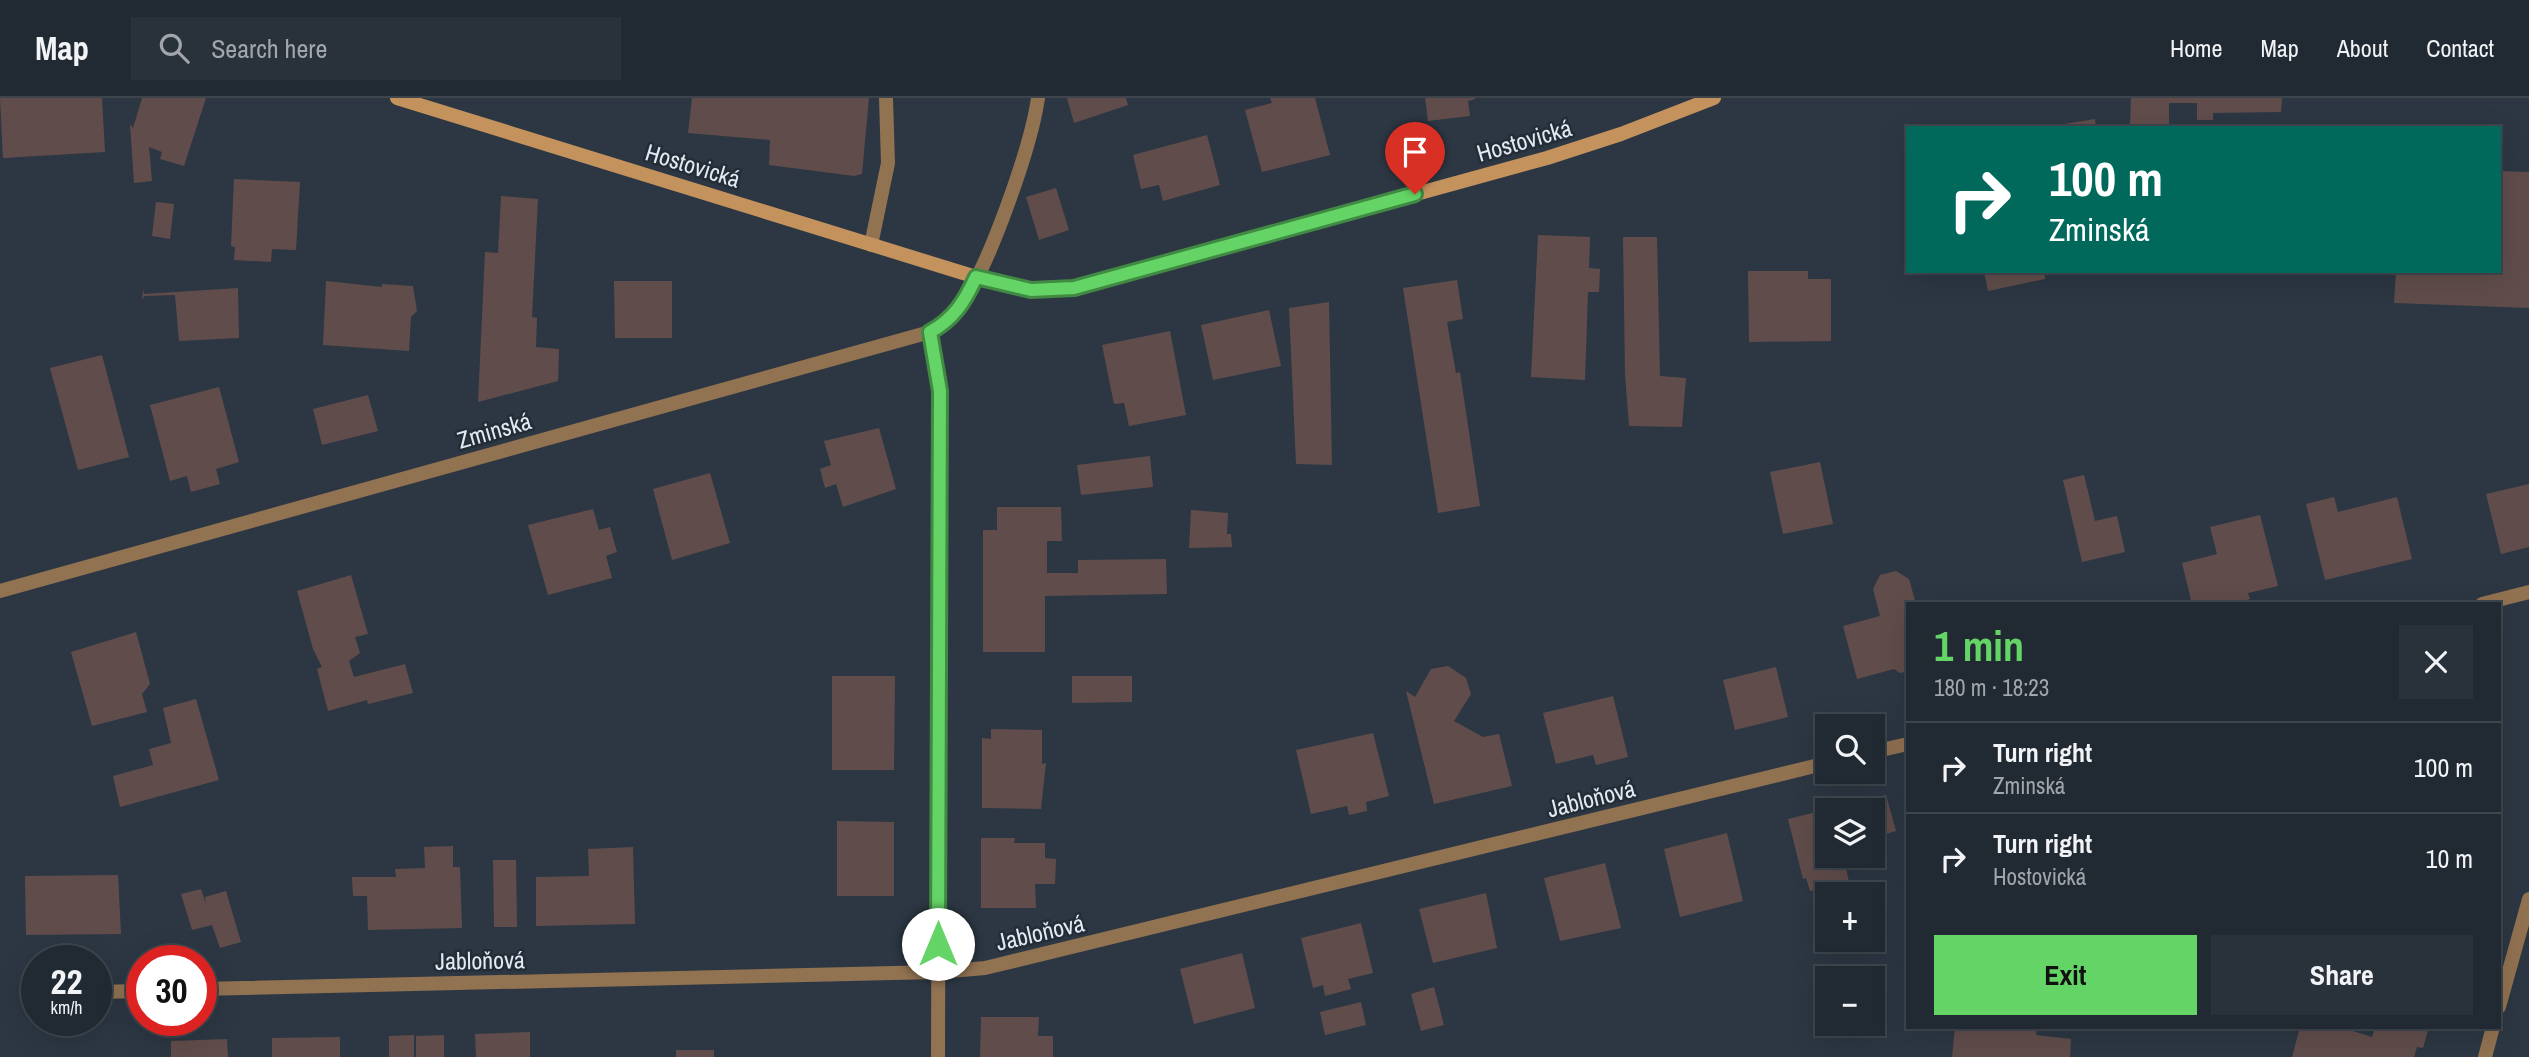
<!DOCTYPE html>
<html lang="en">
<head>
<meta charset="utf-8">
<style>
  :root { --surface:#212932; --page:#29313a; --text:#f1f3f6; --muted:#a2a6ac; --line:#3e454d; --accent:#64d467 }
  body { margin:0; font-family:"Archivo Narrow",sans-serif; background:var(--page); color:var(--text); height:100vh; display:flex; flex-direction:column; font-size:26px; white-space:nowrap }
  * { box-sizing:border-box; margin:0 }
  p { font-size:23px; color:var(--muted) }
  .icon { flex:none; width:38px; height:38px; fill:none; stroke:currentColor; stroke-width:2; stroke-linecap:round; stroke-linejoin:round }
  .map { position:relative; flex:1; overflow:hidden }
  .side { position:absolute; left:1906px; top:504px; width:595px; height:427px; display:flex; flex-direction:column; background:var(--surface); border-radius:0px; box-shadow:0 7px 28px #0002,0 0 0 2px var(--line) }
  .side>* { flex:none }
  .banner { position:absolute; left:1906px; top:28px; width:595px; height:147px; border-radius:0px; box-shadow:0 7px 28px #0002,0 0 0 2px var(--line); background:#00695c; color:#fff; overflow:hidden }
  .controls { position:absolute; left:1815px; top:616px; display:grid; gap:14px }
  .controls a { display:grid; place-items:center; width:70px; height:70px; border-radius:0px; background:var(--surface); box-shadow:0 7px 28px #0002,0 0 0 2px var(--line); font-size:35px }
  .speed { position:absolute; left:21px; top:847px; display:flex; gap:14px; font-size:35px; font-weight:700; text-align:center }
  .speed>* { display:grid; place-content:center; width:91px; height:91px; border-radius:50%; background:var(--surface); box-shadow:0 7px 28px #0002,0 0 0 2px var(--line); line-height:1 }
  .speed small { font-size:18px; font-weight:400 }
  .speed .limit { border:10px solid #d22; background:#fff; color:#111 }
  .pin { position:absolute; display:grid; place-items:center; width:60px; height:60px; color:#fff; margin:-72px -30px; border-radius:50% 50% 50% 0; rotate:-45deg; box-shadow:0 0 7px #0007 }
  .pin .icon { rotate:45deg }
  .me { position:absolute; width:77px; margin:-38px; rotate:0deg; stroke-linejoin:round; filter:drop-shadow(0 0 5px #0008) }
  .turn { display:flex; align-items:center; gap:24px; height:147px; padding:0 28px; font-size:32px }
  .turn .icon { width:91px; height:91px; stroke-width:2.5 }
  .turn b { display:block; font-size:49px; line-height:60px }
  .round { display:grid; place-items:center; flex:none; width:74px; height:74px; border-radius:0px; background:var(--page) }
  .overview { display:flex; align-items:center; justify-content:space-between; height:119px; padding:0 28px }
  h1 { font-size:42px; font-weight:800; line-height:52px; color:var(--accent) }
  .primary-button { display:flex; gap:14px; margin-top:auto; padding:14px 28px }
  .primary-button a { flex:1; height:80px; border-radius:0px; background:var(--accent); color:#111; font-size:28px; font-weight:800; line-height:80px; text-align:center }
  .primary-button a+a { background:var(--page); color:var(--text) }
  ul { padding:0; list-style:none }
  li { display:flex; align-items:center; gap:21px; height:91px; padding:0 28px; border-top:2px solid var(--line) }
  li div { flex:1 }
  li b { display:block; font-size:26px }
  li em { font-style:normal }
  header { display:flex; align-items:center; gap:42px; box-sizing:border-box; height:98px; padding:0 35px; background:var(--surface); border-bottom:2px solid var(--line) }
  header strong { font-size:33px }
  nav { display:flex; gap:38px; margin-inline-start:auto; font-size:24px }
  .search { width:490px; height:63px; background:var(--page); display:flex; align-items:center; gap:18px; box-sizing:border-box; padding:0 24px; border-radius:0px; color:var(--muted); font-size:26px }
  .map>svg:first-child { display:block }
  .building { fill:#604d4b }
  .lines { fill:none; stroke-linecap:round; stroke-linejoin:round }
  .lane { stroke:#917251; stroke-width:14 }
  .street { stroke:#917251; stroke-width:14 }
  .secondary { stroke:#c4935d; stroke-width:14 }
  .route-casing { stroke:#418a43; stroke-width:18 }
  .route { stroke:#64d467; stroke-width:12 }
  .labels { text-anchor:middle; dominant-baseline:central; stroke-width:5; stroke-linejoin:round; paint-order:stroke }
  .street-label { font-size:24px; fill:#e3e9f1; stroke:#222d38 }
</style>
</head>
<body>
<header>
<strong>Map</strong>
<div class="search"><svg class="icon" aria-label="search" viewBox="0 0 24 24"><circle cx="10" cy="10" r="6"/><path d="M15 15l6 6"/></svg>Search here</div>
<nav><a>Home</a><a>Map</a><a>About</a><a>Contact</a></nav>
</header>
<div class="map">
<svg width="2529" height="959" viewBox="0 0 2529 959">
  <rect width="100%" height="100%" fill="#2c3743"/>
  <!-- building -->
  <g class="building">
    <polygon points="0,0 102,0 105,54 3,60"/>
    <polygon points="142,0 206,0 184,68 160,61 162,54 149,49 152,83 134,85 130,26 133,30"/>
    <polygon points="692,0 869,0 862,76 854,78 769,67 770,42 688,35"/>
    <polygon points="1067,0 1126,0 1128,7 1074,25"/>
    <polygon points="1270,0 1315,0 1330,57 1262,74 1245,12 1272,5"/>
    <polygon points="1425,0 1475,0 1475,1 1468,3 1470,18 1428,23"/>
    <polygon points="2131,0 2282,0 2281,14 2213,15 2213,22 2197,22 2197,5 2169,5 2169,29 2130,28"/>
    <polygon points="2095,21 2096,30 2052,30 2052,28"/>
    <polygon points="1207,37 1220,87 1163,103 1159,87 1141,91 1133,57"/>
    <polygon points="2499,73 2529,74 2529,210 2394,205 2396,173 2499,173"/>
    <polygon points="234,81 300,84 296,152 272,151 271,164 234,162 235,149 231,148"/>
    <polygon points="1056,90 1069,132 1039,142 1026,99"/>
    <polygon points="501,98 538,101 532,219 537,220 536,249 559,251 558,283 478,304 485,154 498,155"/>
    <polygon points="156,104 174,106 170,141 152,138"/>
    <polygon points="1538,137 1590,139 1589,170 1600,171 1599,194 1588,194 1585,282 1531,279"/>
    <polygon points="1623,139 1657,139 1660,278 1686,280 1682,329 1629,328 1625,276"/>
    <polygon points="1748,173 1808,173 1808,181 1831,181 1831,243 1749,244"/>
    <polygon points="1984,173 2044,173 2045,181 1988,193"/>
    <polygon points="1457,182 1463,221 1447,224 1456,275 1460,274 1480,408 1438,415 1403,190"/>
    <polygon points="326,183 382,189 382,186 413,188 417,213 411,219 409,253 323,247"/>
    <polygon points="614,183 672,183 672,240 615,240"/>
    <polygon points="238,190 239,240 179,243 175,197 144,198 142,203 143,191 144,196"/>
    <polygon points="1329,204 1332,367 1296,366 1289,210"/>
    <polygon points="1269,212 1281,268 1213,282 1201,227"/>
    <polygon points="1170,233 1186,317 1129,328 1124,305 1114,306 1102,247"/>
    <polygon points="102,257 129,359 78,372 50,270"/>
    <polygon points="219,289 239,364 216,371 220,386 191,394 187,378 170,383 150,307"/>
    <polygon points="368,297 378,333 322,347 313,311"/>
    <polygon points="879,330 896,391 843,409 836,386 825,390 820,371 831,367 824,343"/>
    <polygon points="1150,358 1153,389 1081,397 1077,367"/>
    <polygon points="1820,364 1833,426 1783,436 1770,374"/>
    <polygon points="710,375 730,445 672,462 653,391"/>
    <polygon points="2084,377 2095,423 2117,418 2125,454 2082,464 2063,382"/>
    <polygon points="2529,386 2529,449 2501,456 2486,396"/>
    <polygon points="2334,399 2338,414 2397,399 2412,461 2325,482 2306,406"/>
    <polygon points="997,409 1061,409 1062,443 1047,443 1047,475 1078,475 1078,462 1166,461 1167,496 1045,498 1045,554 983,554 983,432 997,432"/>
    <polygon points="593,411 599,432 610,429 617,454 606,458 612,480 548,497 528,427"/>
    <polygon points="1191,412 1228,415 1227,436 1231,436 1232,449 1189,450"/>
    <polygon points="2260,417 2278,488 2248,495 2250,501 2232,506 2192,506 2182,465 2217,456 2210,429"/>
    <polygon points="1896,473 1909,481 1916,506 1908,506 1908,573 1900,575 1894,571 1857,581 1843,528 1880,518 1873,491 1880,477"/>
    <polygon points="351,477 368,536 355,539 360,555 349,563 354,579 405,566 413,595 368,606 367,602 328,613 317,571 322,569 313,551 297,493"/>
    <polygon points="136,534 150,586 142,596 147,614 92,628 71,554"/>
    <polygon points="1448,568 1466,580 1471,596 1454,623 1483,639 1499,636 1512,688 1434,706 1406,593 1415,599 1431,571"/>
    <polygon points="1776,569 1788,619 1735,632 1723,582"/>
    <polygon points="832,578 895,578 894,672 832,672"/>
    <polygon points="1072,578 1132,578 1132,604 1072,605"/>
    <polygon points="1613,598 1628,659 1596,667 1593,657 1556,666 1543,615"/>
    <polygon points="196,601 219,682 120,709 113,678 153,667 149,651 171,645 163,610"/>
    <polygon points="991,631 1042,632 1042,666 1046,665 1041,711 982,710 982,640 991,641"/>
    <polygon points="1373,635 1389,698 1366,704 1367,713 1349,717 1347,708 1311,716 1296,652"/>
    <polygon points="1886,697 1896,733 1872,740 1872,712 1827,712 1827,758 1863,758 1865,766 1846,770 1849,784 1810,793 1806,780 1803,781 1788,721"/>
    <polygon points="837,723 894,724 894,798 837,798"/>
    <polygon points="1727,735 1743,803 1680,819 1664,751"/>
    <polygon points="981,740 1015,740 1014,745 1045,745 1045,760 1056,761 1055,786 1035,786 1036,810 981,810"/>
    <polygon points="453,748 453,769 460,769 462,830 368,832 367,798 353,798 352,779 396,779 395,771 425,770 424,749"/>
    <polygon points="633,749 635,826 536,828 536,779 589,778 588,751"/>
    <polygon points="493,762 516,762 517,829 494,829"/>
    <polygon points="1605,765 1621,830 1560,843 1544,780"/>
    <polygon points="118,777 121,836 26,837 25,778"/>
    <polygon points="201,791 206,806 205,799 226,793 241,844 220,850 212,827 192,832 181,796"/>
    <polygon points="1486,795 1497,850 1433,865 1419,811"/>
    <polygon points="1361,825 1373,875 1348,881 1351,891 1325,898 1323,887 1313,890 1301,840"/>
    <polygon points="1242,855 1255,910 1194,926 1180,871"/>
    <polygon points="1434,889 1444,927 1421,933 1411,896"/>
    <polygon points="1361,904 1366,927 1325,937 1320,914"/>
    <polygon points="981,919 1039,919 1038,938 1053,938 1053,959 980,959"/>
    <polygon points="1955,929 2037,929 2036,937 2071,941 2070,959 1952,959"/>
    <polygon points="2300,929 2340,929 2372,939 2375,929 2429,929 2423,950 2417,949 2414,959 2292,959"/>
    <polygon points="530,934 530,959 476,959 475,936"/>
    <polygon points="414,937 414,959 389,959 389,938"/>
    <polygon points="444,937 444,959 416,959 416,938"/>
    <polygon points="340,939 340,959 272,959 272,940"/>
    <polygon points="227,941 228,959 171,959 171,943"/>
    <rect x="676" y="952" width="38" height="7"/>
  </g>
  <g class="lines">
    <!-- lane -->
    <polyline class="lane" points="871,147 888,65 886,0"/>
    <!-- street -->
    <g class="street">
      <polyline points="930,234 940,293 938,959"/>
      <path d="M0 493 930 234C942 227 951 221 959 210 988 172 1031 49 1038 0"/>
      <polyline points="2482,506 2529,494"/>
      <polyline points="1872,654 1908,646"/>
      <polyline points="201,891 938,874 985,870 1827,665"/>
      <polyline points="96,894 142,893"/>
      <polyline points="2499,909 2529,801"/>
      <polyline points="2485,959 2493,929"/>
    </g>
    <!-- secondary -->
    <polyline class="secondary" points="397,0 976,179 1031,192 1074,190 1547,60 1621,36 1714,0"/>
  </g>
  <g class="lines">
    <!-- route casing -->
    <g class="route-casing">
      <path id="route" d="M938 846 940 293 930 234C954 221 965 203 976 179L1031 192 1074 190 1415 96"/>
    </g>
    <!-- route -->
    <use href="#route" class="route"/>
  </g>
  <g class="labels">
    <!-- street labels -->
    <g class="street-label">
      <text transform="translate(1524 42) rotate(-16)">Hostovická</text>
      <text transform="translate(693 67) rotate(17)">Hostovická</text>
      <text transform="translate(494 332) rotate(-16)">Zminská</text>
      <text transform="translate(1591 700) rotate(-14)">Jabloňová</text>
      <text transform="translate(1040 834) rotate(-13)">Jabloňová</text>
      <text transform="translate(480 862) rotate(-1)">Jabloňová</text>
    </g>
  </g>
</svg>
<div class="controls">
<a><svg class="icon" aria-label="search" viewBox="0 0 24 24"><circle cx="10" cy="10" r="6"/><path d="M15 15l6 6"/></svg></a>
<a><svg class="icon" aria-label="layers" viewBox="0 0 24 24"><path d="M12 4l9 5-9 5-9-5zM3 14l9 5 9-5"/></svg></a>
<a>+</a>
<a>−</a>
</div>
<div class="speed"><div>22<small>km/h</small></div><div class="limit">30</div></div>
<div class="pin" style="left:1415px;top:96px;background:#d93025"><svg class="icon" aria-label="arrive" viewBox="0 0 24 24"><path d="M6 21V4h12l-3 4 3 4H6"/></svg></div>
<svg class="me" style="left:938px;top:846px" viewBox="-20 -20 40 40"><circle r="19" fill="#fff"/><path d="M0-13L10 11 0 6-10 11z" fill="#64d467"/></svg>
<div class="banner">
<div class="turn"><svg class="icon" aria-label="right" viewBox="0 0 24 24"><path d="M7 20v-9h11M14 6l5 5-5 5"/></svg><div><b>100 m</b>Zminská</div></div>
</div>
<section class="side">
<div class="overview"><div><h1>1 min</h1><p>180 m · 18:23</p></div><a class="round"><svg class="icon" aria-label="close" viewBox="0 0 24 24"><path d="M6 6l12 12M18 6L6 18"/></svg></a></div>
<ul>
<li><svg class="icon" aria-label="right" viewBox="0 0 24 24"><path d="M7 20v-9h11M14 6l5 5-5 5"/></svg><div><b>Turn right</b><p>Zminská</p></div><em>100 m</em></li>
<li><svg class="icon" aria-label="right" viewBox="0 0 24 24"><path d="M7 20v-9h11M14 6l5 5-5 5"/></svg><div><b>Turn right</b><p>Hostovická</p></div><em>10 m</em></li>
</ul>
<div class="primary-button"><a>Exit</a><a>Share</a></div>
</section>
</div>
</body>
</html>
